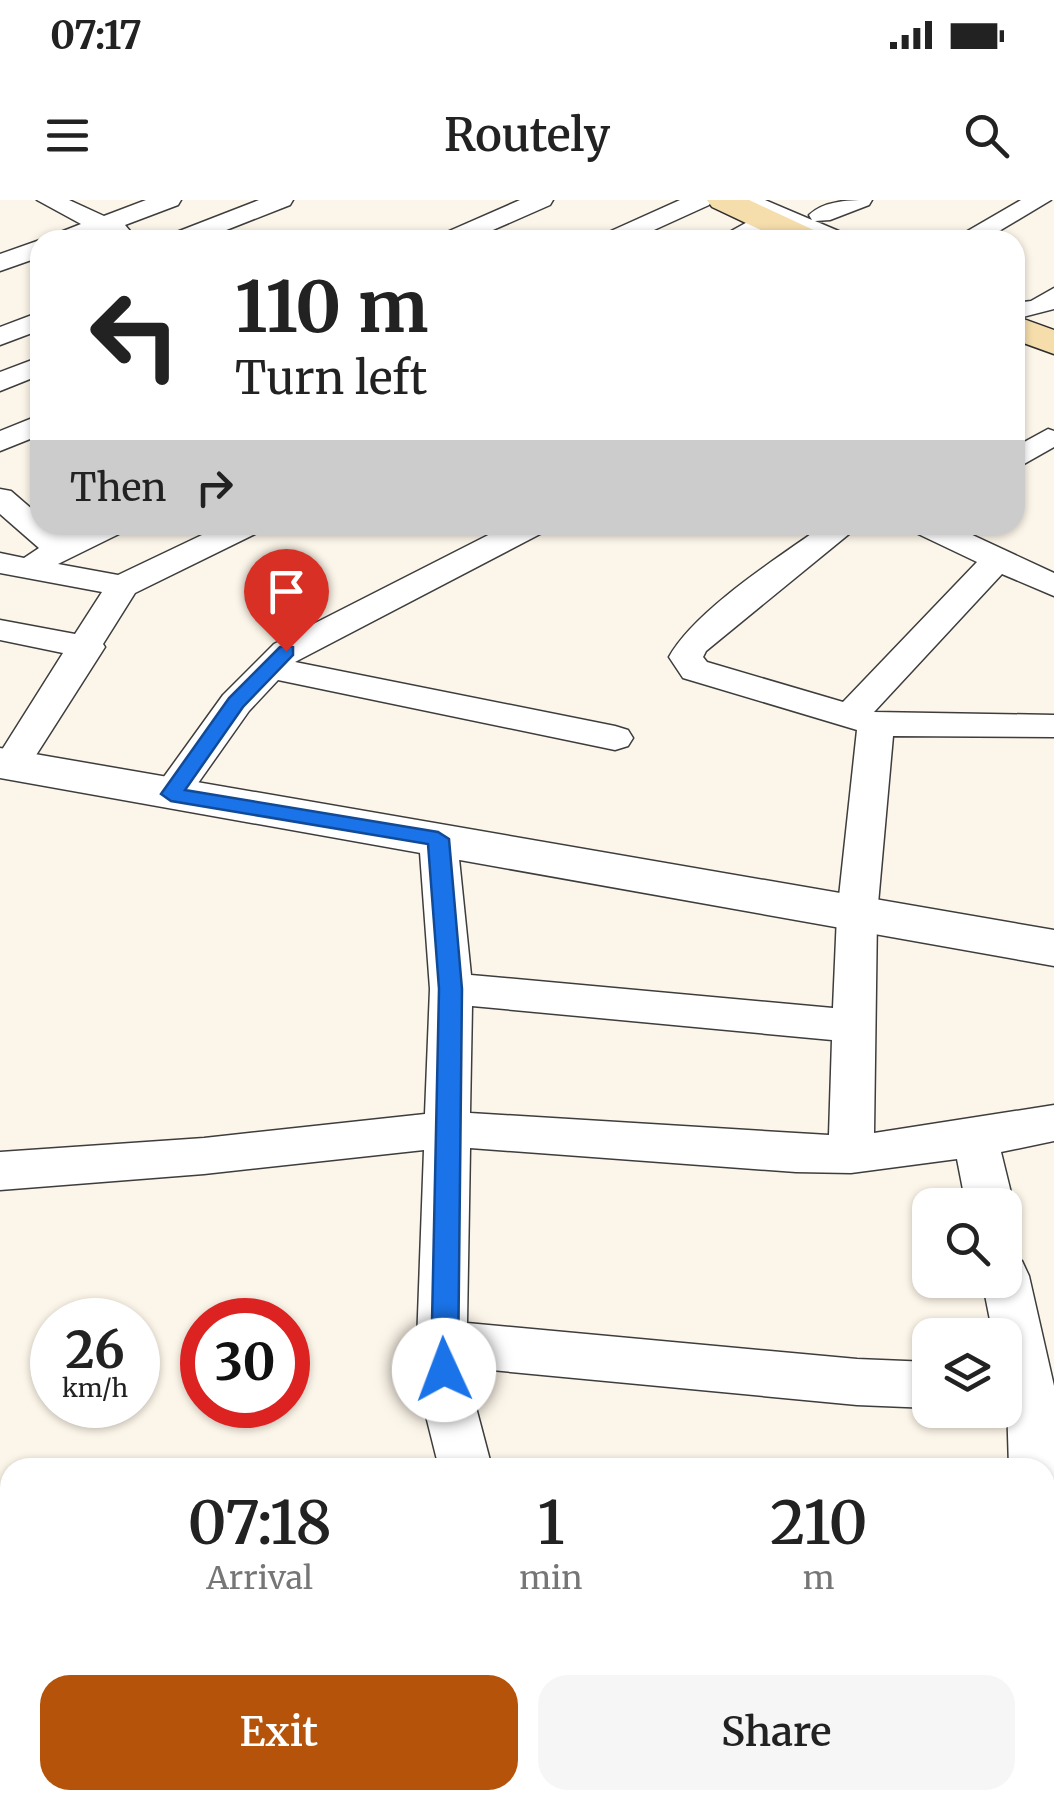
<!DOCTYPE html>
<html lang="en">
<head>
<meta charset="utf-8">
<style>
  :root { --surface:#fff; --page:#f6f6f6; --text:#222; --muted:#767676; --accent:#b45309 }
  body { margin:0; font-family:Merriweather,serif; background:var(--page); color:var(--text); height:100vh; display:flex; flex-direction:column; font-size:38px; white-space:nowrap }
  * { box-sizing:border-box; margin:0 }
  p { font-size:32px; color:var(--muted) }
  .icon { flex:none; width:55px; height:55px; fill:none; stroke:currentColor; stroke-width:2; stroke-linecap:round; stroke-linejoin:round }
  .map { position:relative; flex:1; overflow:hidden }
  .sheet { position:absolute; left:0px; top:1258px; width:1055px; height:352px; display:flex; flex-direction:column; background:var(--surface); border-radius:30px 30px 0 0; box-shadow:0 2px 8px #0004 }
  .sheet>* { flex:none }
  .banner { position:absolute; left:30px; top:30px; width:995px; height:305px; border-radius:30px; box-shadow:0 2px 8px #0004; background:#fff; color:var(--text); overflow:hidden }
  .tools { position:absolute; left:912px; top:988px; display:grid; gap:20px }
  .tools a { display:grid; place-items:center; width:110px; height:110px; border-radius:20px; background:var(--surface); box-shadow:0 2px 8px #0004; font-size:50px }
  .speed { position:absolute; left:30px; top:1098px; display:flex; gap:20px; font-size:50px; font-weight:700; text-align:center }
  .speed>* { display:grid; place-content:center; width:130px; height:130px; border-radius:50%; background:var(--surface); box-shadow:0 2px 8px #0004; line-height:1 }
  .speed small { font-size:25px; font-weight:400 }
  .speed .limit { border:15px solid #d22; background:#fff; color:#111 }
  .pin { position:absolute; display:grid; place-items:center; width:85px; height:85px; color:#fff; margin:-102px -42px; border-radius:50% 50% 50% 0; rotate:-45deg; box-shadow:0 0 10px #0007 }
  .pin .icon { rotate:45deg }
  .me { position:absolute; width:110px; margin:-55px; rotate:358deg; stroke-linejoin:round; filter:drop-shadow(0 0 8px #0008) }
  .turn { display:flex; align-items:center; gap:35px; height:210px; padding:0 40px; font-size:45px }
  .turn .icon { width:130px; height:130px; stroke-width:2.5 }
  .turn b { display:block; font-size:70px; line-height:85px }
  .then { display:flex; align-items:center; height:95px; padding:0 40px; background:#0003; gap:20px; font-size:38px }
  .eta { display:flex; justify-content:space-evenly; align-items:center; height:170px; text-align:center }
  .eta b { font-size:60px; font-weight:600; line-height:70px }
  .action { display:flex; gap:20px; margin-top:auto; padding:20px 40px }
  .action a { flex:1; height:115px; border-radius:30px; background:var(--accent); color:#fff; font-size:40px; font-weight:600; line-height:115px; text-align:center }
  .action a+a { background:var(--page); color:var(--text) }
  .status { display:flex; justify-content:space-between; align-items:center; height:70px; padding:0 50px; background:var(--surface); direction:ltr }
  .status svg { height:28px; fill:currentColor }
  header { display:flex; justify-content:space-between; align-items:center; height:130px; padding:0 40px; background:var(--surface); font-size:45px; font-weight:600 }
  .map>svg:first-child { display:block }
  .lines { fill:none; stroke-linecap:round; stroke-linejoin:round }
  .minor-casing { stroke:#3d3d3d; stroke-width:3 }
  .tertiary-casing { stroke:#3d3d3d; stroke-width:3 }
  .secondary-casing { stroke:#2c2c2c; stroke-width:3 }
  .minor { fill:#fff; fill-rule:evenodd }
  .tertiary { fill:#fff; fill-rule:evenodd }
  .secondary { fill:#f5ddac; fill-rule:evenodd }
  .route { fill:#1a73e8; stroke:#114b97; stroke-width:2.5 }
</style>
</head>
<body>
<div class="status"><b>07:17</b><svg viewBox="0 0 49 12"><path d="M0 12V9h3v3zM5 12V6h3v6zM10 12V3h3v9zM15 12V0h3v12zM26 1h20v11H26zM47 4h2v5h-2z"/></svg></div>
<header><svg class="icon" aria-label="menu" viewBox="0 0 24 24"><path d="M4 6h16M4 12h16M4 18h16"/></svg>Routely<svg class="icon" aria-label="search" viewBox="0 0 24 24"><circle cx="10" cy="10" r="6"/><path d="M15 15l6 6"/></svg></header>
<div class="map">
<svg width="1054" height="1609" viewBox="0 0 1054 1609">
  <rect width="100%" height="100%" fill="#fcf5e9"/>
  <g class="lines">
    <!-- minor casing -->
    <g class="minor-casing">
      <g id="minor">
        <polygon points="37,0 69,0 104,16 146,0 181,0 178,5 125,25 130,31 126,36 117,39 102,34 85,40 49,40 53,35 81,24"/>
        <polygon points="259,0 293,0 290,5 201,40 165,40 169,35"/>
        <polygon points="520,0 553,0 550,5 470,40 436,40 440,35"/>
        <polygon points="680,0 712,0 709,5 632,40 598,40 602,35"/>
        <path d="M732 0H765L812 20 809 15C825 0 850 0 872 0L869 5 830 20 815 21 848 35 852 40H817L735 5Z"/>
        <polygon points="1021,0 1051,0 984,40 952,40"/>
        <path d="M751 20 764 28C751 43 733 40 715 40Z"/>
        <polygon points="40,40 40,57 0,71 0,54"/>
        <polygon points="1054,88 1054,109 1015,119 1015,103 1031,101"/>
        <polygon points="40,112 40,130 0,145 0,127"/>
        <polygon points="40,157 40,175 0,191 0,172"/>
        <polygon points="40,215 40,235 0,251 0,231"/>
        <polygon points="1048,229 1054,231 1054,247 1015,269 1015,247"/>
        <polygon points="0,289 11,291 40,316 40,325 50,325 63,335 86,325 128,325 123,332 58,364 118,375 223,325 264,325 259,332 135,393 103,444 105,447 24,574 11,577 0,574 0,553 63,453 0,440 0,420 75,434 102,392 0,373 0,353 24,358 39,348 0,314"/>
        <polygon points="508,325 549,325 544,332 295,462 615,526 628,530 633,538 628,546 615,550 278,480 249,511 184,603 171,606 158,603 152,594 158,585 223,495 274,444"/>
        <path d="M824 325H860L706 451 703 457 707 462 843 502 977 362 914 332 909 325H951L1054 373V396L1002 374 874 512 1054 515V537L893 536 877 715 874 933 1054 905V941L1001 952 1014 1005 1005 1019V1005H966L957 959 851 973 796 972 470 948 467 1123 857 1159 930 1162V1208L857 1205 470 1168 473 1196 492 1268H439L421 1196 417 1143 424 950 204 974 0 990V952L204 938 425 914 430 789 419 639 424 630 438 626 452 630 457 639 471 775 833 808 837 715 857 530 683 478 669 457C695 410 779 357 824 325ZM472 806 832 840 829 935 470 913Z"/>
        <polygon points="1005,1055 1022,1061 1029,1076 1054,1186 1054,1286 1045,1289 1045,1268 1009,1268 1005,1135 993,1135 982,1080 1005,1080"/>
        <polygon points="1045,1361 1054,1365 1054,1609 1016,1609 1016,1600 1045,1600"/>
        <polygon points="525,1600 585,1600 586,1609 526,1609"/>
        <polygon points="810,1600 880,1600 883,1609 814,1609"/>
      </g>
    </g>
    <!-- tertiary casing -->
    <g class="tertiary-casing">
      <polygon id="tertiary" points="0,548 1054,730 1054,766 0,578"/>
    </g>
    <!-- secondary casing -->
    <g class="secondary-casing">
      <g id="secondary">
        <polygon points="707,0 749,0 820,33 824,40 782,40 712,7"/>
        <polygon points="1015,116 1054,130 1054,154 1015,140"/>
      </g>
    </g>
    <!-- minor -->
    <use href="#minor" class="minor"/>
    <!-- tertiary -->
    <use href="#tertiary" class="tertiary"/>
    <!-- secondary -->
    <use href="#secondary" class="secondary"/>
  </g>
  <!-- route -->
  <polygon class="route" points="286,446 293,447 293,455 243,507 185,590 438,632 449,639 462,789 458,1170 454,1178 444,1182 435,1178 431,1170 439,789 428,644 171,601 161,594 229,498 280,447"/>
</svg>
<div class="tools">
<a><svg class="icon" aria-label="search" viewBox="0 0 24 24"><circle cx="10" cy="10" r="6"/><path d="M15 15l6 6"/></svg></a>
<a><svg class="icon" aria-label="layers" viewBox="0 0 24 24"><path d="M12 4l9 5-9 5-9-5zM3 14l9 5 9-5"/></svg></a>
</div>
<div class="speed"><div>26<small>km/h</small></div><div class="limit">30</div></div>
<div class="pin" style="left:286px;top:451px;background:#d93025"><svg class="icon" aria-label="arrive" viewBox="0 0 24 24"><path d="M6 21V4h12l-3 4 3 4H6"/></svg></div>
<svg class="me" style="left:444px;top:1170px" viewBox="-20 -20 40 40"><circle r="19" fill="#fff"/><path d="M0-13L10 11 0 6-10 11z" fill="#1a73e8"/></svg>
<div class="banner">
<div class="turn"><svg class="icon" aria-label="left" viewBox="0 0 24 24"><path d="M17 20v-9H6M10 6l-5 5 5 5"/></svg><div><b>110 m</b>Turn left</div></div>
<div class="then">Then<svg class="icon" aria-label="right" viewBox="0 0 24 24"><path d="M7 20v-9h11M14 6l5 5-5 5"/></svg></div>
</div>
<section class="sheet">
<div class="eta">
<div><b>07:18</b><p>Arrival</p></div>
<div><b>1</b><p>min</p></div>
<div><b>210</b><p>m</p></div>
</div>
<div class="action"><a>Exit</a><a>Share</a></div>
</section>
</div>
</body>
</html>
